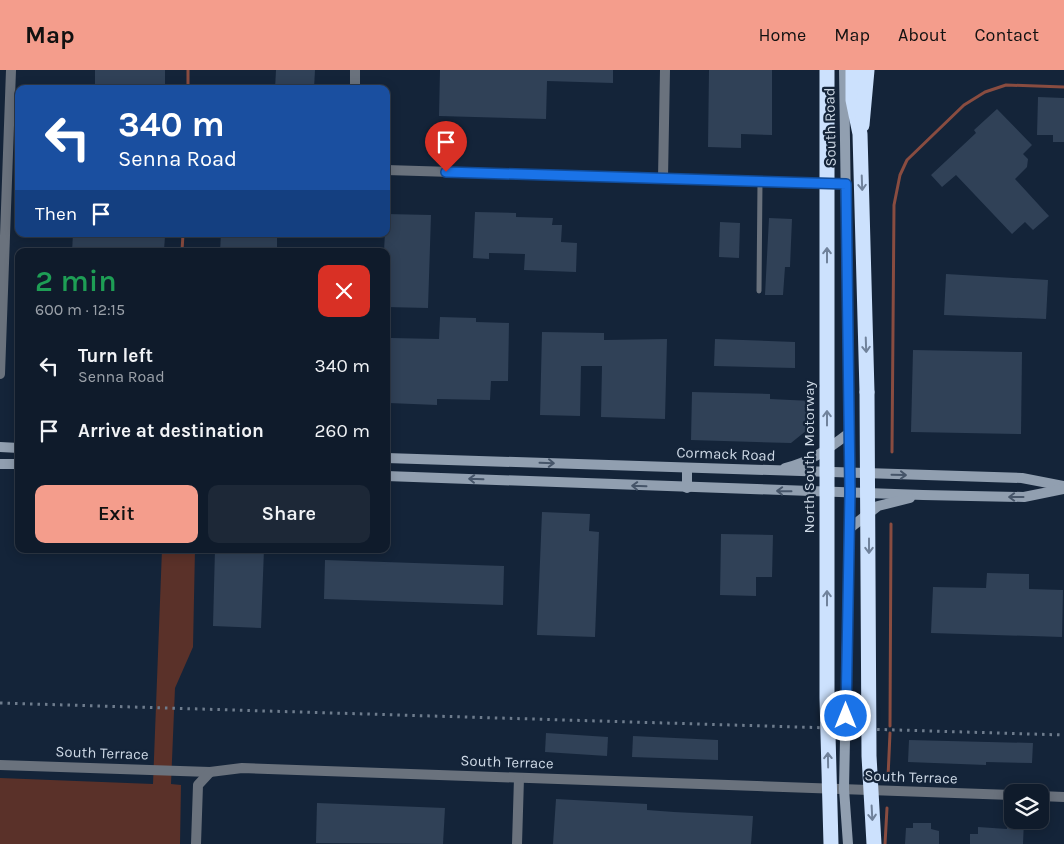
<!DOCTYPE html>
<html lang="en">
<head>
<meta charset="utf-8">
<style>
  :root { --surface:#0f1b2b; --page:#1d2837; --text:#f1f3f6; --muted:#9ba1a9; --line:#2f3947; --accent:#f49d8c }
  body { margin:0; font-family:Karla,sans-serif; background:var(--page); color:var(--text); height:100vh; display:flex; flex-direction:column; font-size:19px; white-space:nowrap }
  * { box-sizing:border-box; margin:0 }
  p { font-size:16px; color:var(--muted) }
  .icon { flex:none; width:28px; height:28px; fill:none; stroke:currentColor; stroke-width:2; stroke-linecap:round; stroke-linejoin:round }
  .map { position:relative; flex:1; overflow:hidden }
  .sheet { position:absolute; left:15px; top:178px; width:375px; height:305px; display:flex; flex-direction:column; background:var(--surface); border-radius:10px; box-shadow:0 2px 12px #0003,0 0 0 1px var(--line) }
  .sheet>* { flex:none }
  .guide { position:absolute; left:15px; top:15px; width:375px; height:152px; border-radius:10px; box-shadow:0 2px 12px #0003,0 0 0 1px var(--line); background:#1a4fa0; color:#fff; overflow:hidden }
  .tools { position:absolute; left:1004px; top:714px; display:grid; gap:10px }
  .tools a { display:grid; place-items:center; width:45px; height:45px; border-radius:10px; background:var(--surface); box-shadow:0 2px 12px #0003,0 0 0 1px var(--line); font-size:25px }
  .pin { position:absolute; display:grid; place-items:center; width:42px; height:42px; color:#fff; margin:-51px -21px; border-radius:50% 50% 50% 0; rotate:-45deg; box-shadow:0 0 5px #0007 }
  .pin .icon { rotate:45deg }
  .me { position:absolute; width:55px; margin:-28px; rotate:0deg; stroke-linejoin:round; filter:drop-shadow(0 0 4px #0008) }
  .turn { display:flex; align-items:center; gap:18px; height:105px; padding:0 20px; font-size:22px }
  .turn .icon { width:65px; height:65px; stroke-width:2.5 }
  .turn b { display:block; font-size:35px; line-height:42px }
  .then { display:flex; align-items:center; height:48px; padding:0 20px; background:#0003; gap:10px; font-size:19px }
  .round { display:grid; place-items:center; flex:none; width:52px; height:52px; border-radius:10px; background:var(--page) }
  .overview { display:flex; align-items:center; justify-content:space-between; height:85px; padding:0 20px }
  h1 { font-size:30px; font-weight:600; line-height:38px; color:#1e9e55 }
  .button { display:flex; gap:10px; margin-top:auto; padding:10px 20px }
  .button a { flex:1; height:58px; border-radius:10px; background:var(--accent); color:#111; font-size:20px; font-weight:600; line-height:58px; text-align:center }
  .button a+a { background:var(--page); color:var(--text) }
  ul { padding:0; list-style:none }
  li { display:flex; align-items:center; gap:15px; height:65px; padding:0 20px }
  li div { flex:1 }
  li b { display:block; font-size:19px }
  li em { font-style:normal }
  header { display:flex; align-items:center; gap:30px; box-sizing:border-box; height:70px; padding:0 25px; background:var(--accent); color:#111 }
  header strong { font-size:24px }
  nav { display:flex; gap:28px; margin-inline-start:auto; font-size:18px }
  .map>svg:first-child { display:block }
  .green { fill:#5a3129 }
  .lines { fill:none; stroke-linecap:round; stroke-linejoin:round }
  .stream { stroke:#894c40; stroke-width:3 }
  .building { fill:#304157 }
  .lane { stroke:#6a727d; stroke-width:5 }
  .street { stroke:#6a727d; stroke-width:10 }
  .secondary { stroke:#919fb0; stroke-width:10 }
  .highway { stroke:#cce1fd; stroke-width:15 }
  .rail { stroke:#6e7c8d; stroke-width:3; stroke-dasharray:2.5 5; stroke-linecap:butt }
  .highway-bridge { stroke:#cce1fd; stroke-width:15 }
  .oneway { stroke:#70829b }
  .oneway2 { stroke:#465569 }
  .route-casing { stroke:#114b97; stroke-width:12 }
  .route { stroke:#1a73e8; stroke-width:9 }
  .labels { text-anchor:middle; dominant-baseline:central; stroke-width:4.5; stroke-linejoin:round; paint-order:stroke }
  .street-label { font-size:15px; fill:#cdd8e5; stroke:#142439 }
</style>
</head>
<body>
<header>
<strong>Map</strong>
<nav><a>Home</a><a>Map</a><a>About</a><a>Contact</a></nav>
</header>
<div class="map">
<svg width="1064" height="774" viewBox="0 0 1064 774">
  <rect width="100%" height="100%" fill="#142439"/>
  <!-- green -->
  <polygon class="green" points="162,479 195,479 193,577 175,618 171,714 181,715 180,774 0,774 0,708 153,714"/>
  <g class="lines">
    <!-- stream -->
    <g class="stream">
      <polyline points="188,19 188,0"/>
      <polyline points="182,181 183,164"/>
      <polyline points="892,382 894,135 900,105 907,90 964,35 985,22 1006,15 1064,17"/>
      <polyline points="890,656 891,454"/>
      <polyline points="888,707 890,663"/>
      <polyline points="885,774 887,738"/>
    </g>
  </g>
  <!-- building -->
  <g class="building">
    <rect x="95" y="0" width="70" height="19"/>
    <polygon points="276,0 315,0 314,19 275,19"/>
    <polygon points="440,0 613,0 613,13 547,11 546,49 439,46"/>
    <polygon points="709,0 772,0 772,65 741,64 741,78 708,77"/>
    <polygon points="1038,27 1064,28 1064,72 1053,72 1053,65 1037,65"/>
    <polygon points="997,39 1032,75 1023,84 1028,89 1027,97 1015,109 1049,146 1033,160 1025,152 1012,164 956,105 942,117 931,105 976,63 974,60"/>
    <polygon points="475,142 516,143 516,147 553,148 552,155 562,155 561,172 577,173 576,202 524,200 525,184 489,183 489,189 473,188"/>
    <polygon points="386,144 431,145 428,238 386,237 386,181 384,181"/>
    <polygon points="769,148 792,149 790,197 785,197 783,225 765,225"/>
    <polygon points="720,152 740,153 739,188 719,187"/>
    <polygon points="73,164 165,166 164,181 72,181"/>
    <polygon points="221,164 277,164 277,181 220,181"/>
    <polygon points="946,204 1048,210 1046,249 944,245"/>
    <polygon points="440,247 476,248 476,252 509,253 508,311 491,311 490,330 437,329 437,335 389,333 391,268 439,269"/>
    <polygon points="542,262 604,263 604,270 667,269 665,349 601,347 602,296 581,296 580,346 540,345"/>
    <polygon points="715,269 795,272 795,298 714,296"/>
    <polygon points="913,280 1022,282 1021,364 911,362"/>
    <polygon points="692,322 770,324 770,329 812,331 812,356 791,373 691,370"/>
    <polygon points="542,442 590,444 589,461 599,462 595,567 537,565"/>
    <polygon points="721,464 773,465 772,507 756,507 756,526 720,525"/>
    <polygon points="215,479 264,479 261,558 213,556"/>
    <polygon points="325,490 504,496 503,535 324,529"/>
    <polygon points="987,503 1029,504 1029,519 1063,520 1062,567 931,563 933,517 986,518"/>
    <polygon points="546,663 608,667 607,686 545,682"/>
    <polygon points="633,666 718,670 718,690 632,687"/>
    <polygon points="909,670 1033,673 1032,693 986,692 986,695 908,692"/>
    <polygon points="556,729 647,734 647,740 674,742 753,746 751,774 553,774"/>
    <polygon points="317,733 445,738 443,774 316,773"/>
    <polygon points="1007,750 1024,750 1023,774 970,774 970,764 978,764 978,757 1007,759"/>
    <polygon points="913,753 931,753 931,759 939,761 939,774 905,774 906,758 913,758"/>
  </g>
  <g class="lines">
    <!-- lane -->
    <polyline class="lane" points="759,221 760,112"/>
    <!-- street -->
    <g class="street">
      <polyline points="355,19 355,0"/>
      <polyline points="386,100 846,114"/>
      <polyline points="663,108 665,0"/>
      <polyline points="0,304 11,0"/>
      <polyline points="0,695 210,702 242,698 1012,725"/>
      <polyline points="1040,726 1064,727"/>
      <polyline points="196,774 198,715 210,702"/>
      <polyline points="517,774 519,708"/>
    </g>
    <!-- secondary -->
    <g class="secondary">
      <polyline points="844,0 850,422 844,719 848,774"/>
      <polyline points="0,377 19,378"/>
      <polyline points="386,388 1022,408 1064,416"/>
      <polyline points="0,394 19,394"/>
      <polyline points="687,398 687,418"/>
      <path d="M785 398C811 392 828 379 849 363"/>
      <polyline points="386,406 923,425 1024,427 1064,419"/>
      <polyline points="850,458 878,436 910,428"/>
    </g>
    <!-- highway -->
    <g class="highway">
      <polyline points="853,0 853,30 860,64 867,322"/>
      <polyline points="862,55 867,0"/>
    </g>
    <!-- rail -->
    <polyline class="rail" points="0,633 1064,665"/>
    <!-- highway-bridge -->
    <g class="highway-bridge">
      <polyline points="827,0 827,628 831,774"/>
      <polyline points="867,322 869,686 874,774"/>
    </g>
  </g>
  <!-- one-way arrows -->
  <defs><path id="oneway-shaft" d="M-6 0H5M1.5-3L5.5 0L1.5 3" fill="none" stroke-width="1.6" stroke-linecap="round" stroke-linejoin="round" transform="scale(1.25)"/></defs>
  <g class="oneway">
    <use href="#oneway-shaft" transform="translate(862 113) rotate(88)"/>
    <use href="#oneway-shaft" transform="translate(827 185) rotate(-90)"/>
    <use href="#oneway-shaft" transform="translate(866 275) rotate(88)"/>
    <use href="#oneway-shaft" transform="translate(827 348) rotate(-90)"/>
    <use href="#oneway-shaft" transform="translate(869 476) rotate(90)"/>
    <use href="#oneway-shaft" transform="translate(827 528) rotate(-90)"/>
    <use href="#oneway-shaft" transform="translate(828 690) rotate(-91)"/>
    <use href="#oneway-shaft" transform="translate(872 743) rotate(87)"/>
  </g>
  <g class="oneway2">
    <use href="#oneway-shaft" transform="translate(547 393) rotate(2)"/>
    <use href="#oneway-shaft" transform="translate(899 405) rotate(1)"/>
    <use href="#oneway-shaft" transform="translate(476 409) rotate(-178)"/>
    <use href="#oneway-shaft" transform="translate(639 416) rotate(-178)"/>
    <use href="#oneway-shaft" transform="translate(784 421) rotate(-179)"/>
    <use href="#oneway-shaft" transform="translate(1016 427) rotate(-180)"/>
  </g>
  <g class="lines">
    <!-- route casing -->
    <g class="route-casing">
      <polyline id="route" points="446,102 846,114 850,422 846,646"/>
    </g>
    <!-- route -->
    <use href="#route" class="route"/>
  </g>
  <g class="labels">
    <!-- street labels -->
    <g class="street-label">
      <text transform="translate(830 57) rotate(-91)">South Road</text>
      <text transform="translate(726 384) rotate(2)">Cormack Road</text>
      <text transform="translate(809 387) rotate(-90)">North South Motorway</text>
      <text transform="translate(102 683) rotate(2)">South Terrace</text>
      <text transform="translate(507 692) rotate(2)">South Terrace</text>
      <text transform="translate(911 707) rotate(2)">South Terrace</text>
    </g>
  </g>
</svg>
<div class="tools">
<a><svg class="icon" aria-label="layers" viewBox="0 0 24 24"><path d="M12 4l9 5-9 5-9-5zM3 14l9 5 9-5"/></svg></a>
</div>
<div class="pin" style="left:446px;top:102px;background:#d93025"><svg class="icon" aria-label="arrive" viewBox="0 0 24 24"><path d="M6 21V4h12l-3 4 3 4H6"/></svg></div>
<svg class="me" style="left:846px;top:646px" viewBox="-20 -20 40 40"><circle r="17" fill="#1a73e8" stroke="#fff" stroke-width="3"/><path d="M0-11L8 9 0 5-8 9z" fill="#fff"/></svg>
<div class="guide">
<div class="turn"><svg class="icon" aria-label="left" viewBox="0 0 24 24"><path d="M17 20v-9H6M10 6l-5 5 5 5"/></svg><div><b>340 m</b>Senna Road</div></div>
<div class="then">Then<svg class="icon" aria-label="arrive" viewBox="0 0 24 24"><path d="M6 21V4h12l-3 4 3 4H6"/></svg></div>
</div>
<section class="sheet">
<div class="overview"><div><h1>2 min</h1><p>600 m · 12:15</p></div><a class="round" style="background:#d93025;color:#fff"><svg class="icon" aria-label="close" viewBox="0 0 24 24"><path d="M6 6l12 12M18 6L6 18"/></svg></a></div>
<ul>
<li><svg class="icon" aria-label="left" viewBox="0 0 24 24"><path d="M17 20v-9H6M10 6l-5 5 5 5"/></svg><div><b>Turn left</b><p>Senna Road</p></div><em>340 m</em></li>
<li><svg class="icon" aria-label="arrive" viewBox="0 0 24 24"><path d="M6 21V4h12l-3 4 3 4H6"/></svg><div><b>Arrive at destination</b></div><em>260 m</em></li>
</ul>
<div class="button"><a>Exit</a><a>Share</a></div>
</section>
</div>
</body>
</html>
